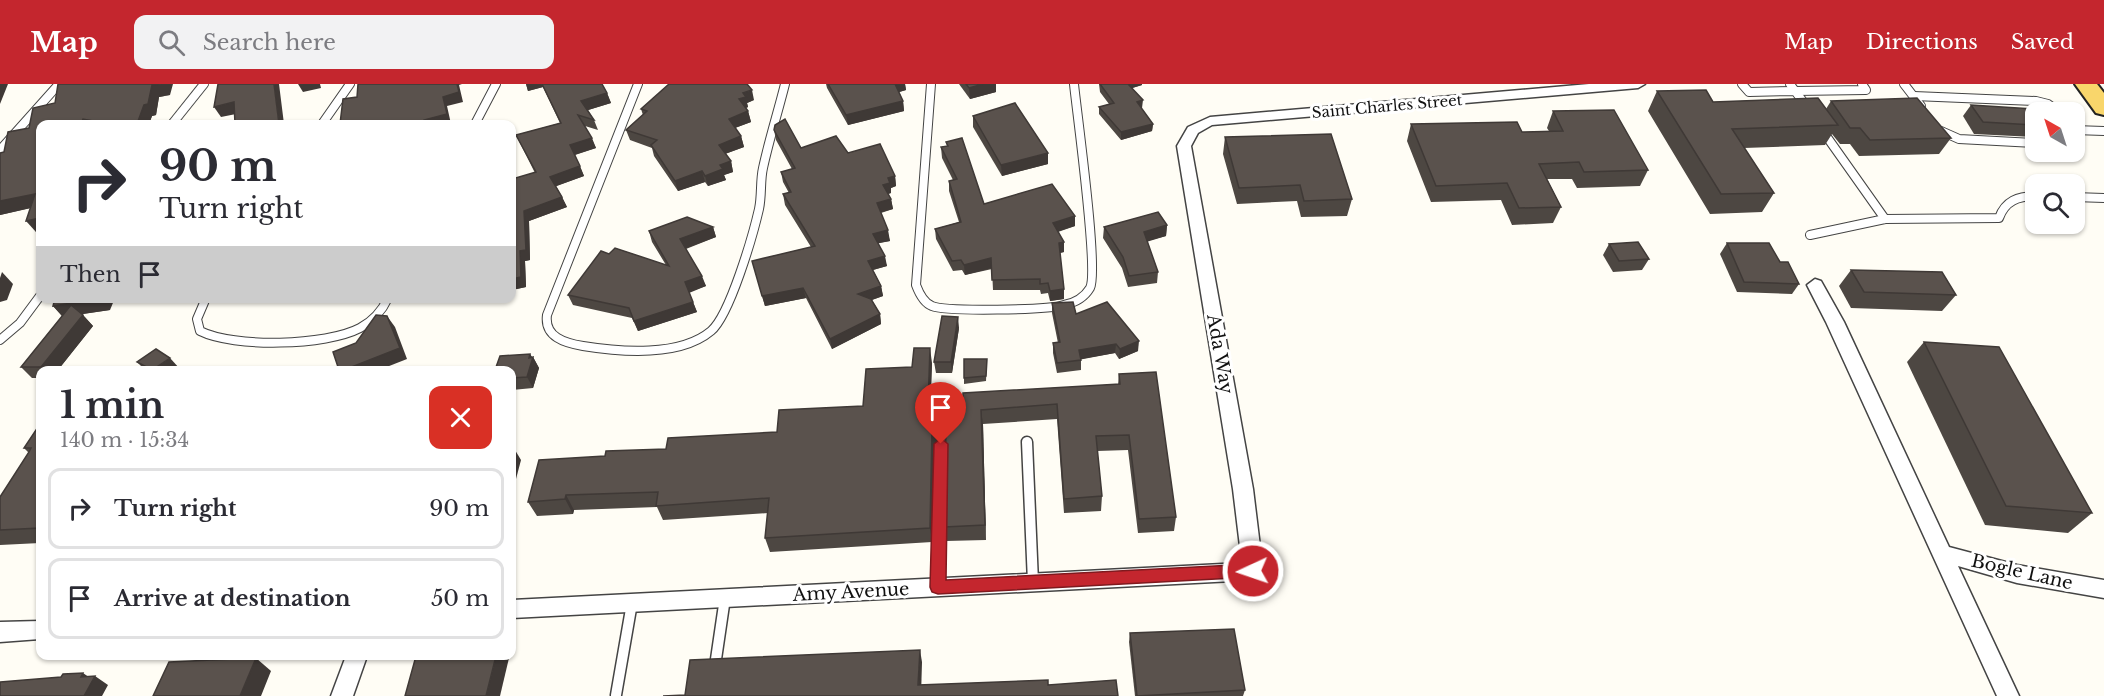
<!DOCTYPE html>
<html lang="en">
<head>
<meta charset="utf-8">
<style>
  :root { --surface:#fff; --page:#f2f2f3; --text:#2b2b33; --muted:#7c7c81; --line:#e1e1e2; --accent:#c4262e }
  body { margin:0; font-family:"Libre Baskerville",serif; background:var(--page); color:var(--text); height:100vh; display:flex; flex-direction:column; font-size:22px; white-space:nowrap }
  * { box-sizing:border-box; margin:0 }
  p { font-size:20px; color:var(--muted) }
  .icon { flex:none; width:33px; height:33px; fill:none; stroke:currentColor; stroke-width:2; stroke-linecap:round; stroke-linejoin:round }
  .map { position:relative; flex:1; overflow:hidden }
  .side { position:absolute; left:36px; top:282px; width:480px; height:294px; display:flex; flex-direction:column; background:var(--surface); border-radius:12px; box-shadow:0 2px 4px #0004 }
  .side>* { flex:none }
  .hud { position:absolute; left:36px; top:36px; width:480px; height:183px; border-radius:12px; box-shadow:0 2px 4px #0004; background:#fff; color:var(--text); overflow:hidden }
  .needle { width:39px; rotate:321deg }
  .tools { position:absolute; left:2025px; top:18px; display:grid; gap:12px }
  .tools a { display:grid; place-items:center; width:60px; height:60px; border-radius:12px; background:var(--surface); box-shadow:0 2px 4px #0004; font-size:30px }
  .pin { position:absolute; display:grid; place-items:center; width:51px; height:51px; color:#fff; margin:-62px -26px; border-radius:50% 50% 50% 0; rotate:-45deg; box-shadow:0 0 6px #0007 }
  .pin .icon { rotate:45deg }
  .me { position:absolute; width:66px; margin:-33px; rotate:267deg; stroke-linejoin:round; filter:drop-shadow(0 0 4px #0008) }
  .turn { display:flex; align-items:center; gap:21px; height:126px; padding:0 24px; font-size:27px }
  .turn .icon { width:78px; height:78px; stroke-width:2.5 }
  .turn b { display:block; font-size:42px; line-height:51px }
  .then { display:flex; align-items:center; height:57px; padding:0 24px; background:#0003; gap:12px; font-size:22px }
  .round { display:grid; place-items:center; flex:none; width:63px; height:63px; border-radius:12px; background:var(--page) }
  .overview { display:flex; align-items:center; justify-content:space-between; height:102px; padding:0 24px }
  h1 { font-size:36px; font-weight:700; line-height:45px }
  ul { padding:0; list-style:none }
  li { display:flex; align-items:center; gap:18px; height:81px; margin:0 12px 9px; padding:0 12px; border:3px solid var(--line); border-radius:12px }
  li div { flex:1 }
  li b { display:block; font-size:22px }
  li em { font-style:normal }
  header { display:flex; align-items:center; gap:36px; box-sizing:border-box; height:84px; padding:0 30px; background:var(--accent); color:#fff }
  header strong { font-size:28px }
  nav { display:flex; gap:33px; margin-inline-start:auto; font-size:21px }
  .search { width:420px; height:54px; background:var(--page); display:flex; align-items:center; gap:15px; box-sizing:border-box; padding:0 21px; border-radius:12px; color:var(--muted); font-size:22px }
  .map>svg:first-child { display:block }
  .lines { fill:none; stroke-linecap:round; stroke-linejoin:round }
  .lane-far1-casing { stroke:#444; stroke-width:10 }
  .lane-casing { stroke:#444; stroke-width:13 }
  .street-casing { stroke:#444; stroke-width:3 }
  .primary-casing { stroke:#222; stroke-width:4 }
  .lane-far1 { stroke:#fff; stroke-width:8 }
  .lane { stroke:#fff; stroke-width:10 }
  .street { fill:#fff; fill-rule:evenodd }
  .primary { fill:#f9d66b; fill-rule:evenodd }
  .wall { fill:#4d4742 }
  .shaded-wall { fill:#3f3936 }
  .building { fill:#5a524d; stroke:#3f3936; stroke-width:1.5 }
  .route { fill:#c4262e; stroke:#7f191e; stroke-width:1.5 }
  .labels { text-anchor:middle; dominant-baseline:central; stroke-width:6; stroke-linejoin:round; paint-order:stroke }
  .far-street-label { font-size:15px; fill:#111; stroke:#fff }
  .street-label { font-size:18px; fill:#111; stroke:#fff }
</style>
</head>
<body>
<header>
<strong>Map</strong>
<div class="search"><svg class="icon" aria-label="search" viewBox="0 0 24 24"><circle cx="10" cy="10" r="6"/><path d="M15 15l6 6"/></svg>Search here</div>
<nav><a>Map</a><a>Directions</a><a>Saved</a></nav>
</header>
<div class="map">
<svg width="2104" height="612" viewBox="0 0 2104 612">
  <rect width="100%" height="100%" fill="#fffdf5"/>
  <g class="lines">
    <!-- lane-far1 casing -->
    <g class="lane-far1-casing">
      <g id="lane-far1">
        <path d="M638 0 547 231C544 253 565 259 583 262 620 268 680 273 711 247 730 231 753 151 759 125 762 111 760 97 763 84 769 56 778 28 785 0"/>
        <path d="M931 0 916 201C919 209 924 219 932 222 946 228 1048 226 1064 221 1074 219 1084 214 1090 204 1099 187 1077 30 1074 0"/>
        <polyline points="1742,0 1749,8 1795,7 1808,24"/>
        <polyline points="1790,0 1795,7 1866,6 1862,0"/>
        <polyline points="1904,0 1921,22"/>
        <polyline points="1914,12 2036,17 2048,20 2059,28"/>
        <polyline points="172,40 204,0"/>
        <polyline points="322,40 350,0"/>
        <polyline points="475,40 496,0"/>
        <polyline points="1822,46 1885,135"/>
        <polyline points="2074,46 2104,47"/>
        <polyline points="1941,47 1959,55 2036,59"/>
        <polyline points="2074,49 2080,57 2074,61"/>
        <polyline points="0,66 59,0"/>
        <polyline points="2074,113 2104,114"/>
        <path d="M1810 151 1885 135 1999 134C2005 117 2018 112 2036 112"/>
        <path d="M206 214 197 235 200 247C234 264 326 262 360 244 373 237 382 227 388 214"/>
        <polyline points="0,256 20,239 40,212"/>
      </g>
    </g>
    <!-- lane casing -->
    <g class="lane-casing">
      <g id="lane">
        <polyline points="1027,358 1033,498"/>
        <polyline points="938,503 941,360"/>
        <polyline points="715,582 725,514"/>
        <polyline points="616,611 632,519"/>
      </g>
    </g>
    <!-- street casing -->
    <g class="street-casing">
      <g id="street">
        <polygon points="1589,0 1645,0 1638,4 1212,41 1198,49 1191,62 1253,405 1263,487 1260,493 1253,496 512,534 512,516 1242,479 1233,405 1177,62 1188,43 1210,33"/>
        <polygon points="1815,195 1821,197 1844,238 1949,463 2017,481 2104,496 2104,514 2017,499 1958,482 2019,612 1997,612 1826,238 1807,201"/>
        <polygon points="40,537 40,555 0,558 0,538"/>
        <polygon points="346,572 367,572 353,612 331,612"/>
      </g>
    </g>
    <!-- primary casing -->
    <g class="primary-casing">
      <polygon id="primary" points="2075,0 2097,0 2104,9 2104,31 2096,29"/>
    </g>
    <!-- lane-far1 -->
    <use href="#lane-far1" class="lane-far1"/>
    <!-- lane -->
    <use href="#lane" class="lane"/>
    <!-- street -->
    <use href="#street" class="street"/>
    <!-- primary -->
    <use href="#primary" class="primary"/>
  </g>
  <!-- wall -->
  <g class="wall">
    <polygon points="526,0 602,0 607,9 611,19 588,26 594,36 598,46 585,42 596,64 575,71 584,92 556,102 562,113 567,123 529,137 530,176 525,177 526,203 512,206 535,89 516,51 560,39 543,3 528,7"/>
    <polygon points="826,0 905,0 906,6 899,8 903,17 904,27 848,41 827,4"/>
    <polygon points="959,0 996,0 996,8 970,15"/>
    <polygon points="1099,0 1142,0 1142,1 1132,4 1142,24 1141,24 1153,40 1152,47 1121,56 1099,30 1099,23 1109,20 1100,8"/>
    <polygon points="1657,7 1713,18 1826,25 1831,17 1951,54 1939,70 1859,72 1850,60 1840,60 1832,50 1825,61 1744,64 1774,109 1762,128 1710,130 1648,27"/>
    <polygon points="170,11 159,13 156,31 152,32 149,40 40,40 40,147 36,148 30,124 0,131 0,69 4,68 55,19"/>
    <polygon points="754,16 747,19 748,23 746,24 748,27 751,38 735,44 741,52 744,63 725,70 731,77 733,88 724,91 726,96 708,102 705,98 678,107 654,72 652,64 630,56 626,46 643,31 641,25"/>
    <polygon points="1971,21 2036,28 2036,53 1974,50 1963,32"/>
    <polygon points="1553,27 1648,86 1640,102 1577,104 1572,95 1547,95 1561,123 1553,139 1512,141 1501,116 1431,118 1407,57 1411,40 1522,48 1549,47 1547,44"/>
    <polygon points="973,32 1048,80 1002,92 973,43"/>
    <polygon points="774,46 801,64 848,69 895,92 896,102 891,104 891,109 888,110 891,115 893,125 881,129 890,157 878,159 887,182 873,186 881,202 883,212 872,216 880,230 881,240 832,265 806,214 765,222 752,177 811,163 785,121 783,110 789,109 783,98 781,88 792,85 776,56"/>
    <polygon points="1225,53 1352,115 1347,132 1301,133 1297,117 1237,120 1223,70"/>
    <polygon points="946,58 984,120 1075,142 1058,148 1064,168 1060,169 1064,205 1064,215 1050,217 1048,209 1041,210 1040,206 993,206 992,185 965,191 962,186 953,187 936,155 935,145 959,138 949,107 949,97 953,96 942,74 941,63 947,62"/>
    <polygon points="1167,141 1166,152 1147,157 1158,188 1157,199 1128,203 1122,184 1103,154 1104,143"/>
    <polygon points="713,143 716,153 686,165 706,202 689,208 697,228 638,247 632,234 573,221 568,211 609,170 666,181 652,158 649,147"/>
    <polygon points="1727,159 1780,178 1799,200 1792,210 1737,208 1720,170"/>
    <polygon points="1609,160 1649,175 1642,186 1613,188 1603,171"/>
    <polygon points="1851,186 1956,211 1942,227 1851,224 1839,202"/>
    <polygon points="1052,219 1076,230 1138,267 1119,275 1115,269 1081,275 1081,286 1057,289 1053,269 1053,259 1058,259 1052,229"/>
    <polygon points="53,222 110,226 82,230 93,242 58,286 40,286 40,294 32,294 21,283 62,232"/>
    <polygon points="959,244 952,289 936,289 934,278"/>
    <polygon points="1924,258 2092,429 2068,449 1985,441 1907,278"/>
    <polygon points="530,270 532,273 533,273 539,284 533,304 512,306 512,286"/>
    <polygon points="987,275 986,297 964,300 964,294"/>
    <polygon points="137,278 180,285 178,286 145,286"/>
    <polygon points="932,279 930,322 963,320 1118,301 1119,290 1176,433 1174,447 1138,449 1128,366 1097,367 1102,412 1101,427 1064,429 1057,335 983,340 986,456 946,457 944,443 946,356 945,354 941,353 934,360 932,458 770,468 765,454 768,429 663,436 657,423 574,426 573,430 537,432 528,418 605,372 666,365 777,348 863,322 912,283"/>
    <polygon points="40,340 40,459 0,461 0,413 29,369 24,364"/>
    <polygon points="1130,549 1245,606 1243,612 1135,612 1129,558"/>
  </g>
  <!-- shaded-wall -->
  <g class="shaded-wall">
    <polygon points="0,0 8,0 0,20"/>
    <polygon points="161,0 173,0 170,11 159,13 156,31 152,32 149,40 136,40 152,1"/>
    <polygon points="274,0 279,0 284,40 279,40"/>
    <polygon points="298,0 320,0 321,4 303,8"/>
    <polygon points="457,0 462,0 459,1 463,18 447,22 451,40 424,40 424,36 443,13"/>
    <polygon points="526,0 541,0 543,3 528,7"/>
    <polygon points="895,0 905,0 906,6 896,9"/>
    <polygon points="983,0 996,0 996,8 970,15 969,4"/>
    <polygon points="1127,0 1142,0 1142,1 1126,6"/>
    <polygon points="752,6 754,16 747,19 748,23 741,26 739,15 743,9"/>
    <polygon points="607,9 611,19 585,27 581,17"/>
    <polygon points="1143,16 1142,24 1136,26 1137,18"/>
    <polygon points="903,17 904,27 848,41 846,31"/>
    <polygon points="234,18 241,29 221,33 214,23"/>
    <polygon points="748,27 751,38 732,45 729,35"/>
    <polygon points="83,35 87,40 81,40"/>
    <polygon points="1153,40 1152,47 1121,56 1121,48"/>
    <polygon points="741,52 744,63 722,71 719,61"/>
    <polygon points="592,54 596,64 574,71 570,61"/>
    <polygon points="1048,69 1048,80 1002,92 1001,81"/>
    <polygon points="731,77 733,88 724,91 726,96 708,102 705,92 720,81"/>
    <polygon points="580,82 584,92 554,103 550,93"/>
    <polygon points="702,87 705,98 678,107 675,97"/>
    <polygon points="895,92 896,102 891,104 891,109 884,111 883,101 888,94"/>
    <polygon points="35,110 40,122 0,131 0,117"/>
    <polygon points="562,113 567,123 529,137 530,176 525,177 526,203 512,206 512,195 524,127"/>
    <polygon points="891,115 893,125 878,129 877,119"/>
    <polygon points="1075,132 1075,142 1053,149 1053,139"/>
    <polygon points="40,134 40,147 36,148 26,137"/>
    <polygon points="1167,141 1166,152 1143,159 1144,148"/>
    <polygon points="713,143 716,153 684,165 680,155"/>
    <polygon points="888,146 890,157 875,160 873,150"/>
    <polygon points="1064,158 1064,168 1059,169 1059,159"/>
    <polygon points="885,172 887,182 869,187 868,177"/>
    <polygon points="991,174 992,184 965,191 964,181"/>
    <polygon points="2,188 13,200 7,216 0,218 0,194"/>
    <polygon points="702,192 706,202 689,209 685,198"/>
    <polygon points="881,202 883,212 860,220 858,210"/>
    <polygon points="803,204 806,214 765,222 762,212"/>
    <polygon points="1064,205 1064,215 1050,217 1050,207"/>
    <polygon points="101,214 115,214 110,226 63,233 53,222"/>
    <polygon points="409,214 429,214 411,219"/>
    <polygon points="693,218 697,228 638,247 634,237"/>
    <polygon points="880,230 881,240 832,265 830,255"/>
    <polygon points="83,231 93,242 58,286 45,286 41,283"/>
    <polygon points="387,232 395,243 407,275 379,286 344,286"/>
    <polygon points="958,233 959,244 952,289 951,278"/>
    <polygon points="1139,257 1138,267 1119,275 1120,265"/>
    <polygon points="1116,260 1115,269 1078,276 1079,266"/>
    <polygon points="930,264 932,279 930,337 928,322"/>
    <polygon points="530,270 533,275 533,273 539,284 533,304 527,293 529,274"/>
    <polygon points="170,274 180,285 178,286 152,286"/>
    <polygon points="981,326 983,340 986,456 985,441"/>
    <polygon points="939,338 941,353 934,360 932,458 930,444 932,345"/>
    <polygon points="512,361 521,376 512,410"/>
    <polygon points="566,411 574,426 573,430 565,415"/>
    <polygon points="920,566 922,578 921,612 918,601"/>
    <polygon points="496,572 507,572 509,574 500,612 486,612"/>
    <polygon points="256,574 271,587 261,612 240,612"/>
    <polygon points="83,589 93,596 95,592 108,601 102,612 84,612 81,593"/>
  </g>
  <!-- building -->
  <g class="building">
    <polygon points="58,0 161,0 152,1 148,20 144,21 137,40 98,40 99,38 83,35 81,40 40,40 40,134 26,137 35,110 0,117 0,69 4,68 8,48 29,44 33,24 55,19"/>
    <polygon points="218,0 274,0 279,40 235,40 234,18 214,23"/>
    <polygon points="358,0 457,0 459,8 443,13 447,30 424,36 424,40 340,40 343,15 357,13"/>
    <polygon points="542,0 602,0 607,9 581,17 594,36 578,31 592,54 570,61 580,82 550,93 562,113 524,127 526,166 520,167 521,193 512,195 512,95 536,88 516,51 561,39"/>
    <polygon points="669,0 747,0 752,6 743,9 746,13 739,15 748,27 729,35 741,52 719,61 731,77 720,81 723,85 705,92 702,87 675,97 651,61 657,56 626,46 647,27 641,25"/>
    <polygon points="828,0 895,0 903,17 846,31"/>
    <polygon points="966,0 983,0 969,4"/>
    <polygon points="1100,0 1128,0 1143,16 1137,18 1153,40 1121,48 1099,23 1114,19"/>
    <polygon points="1706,6 1713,18 1818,14 1838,41 1732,45 1774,109 1721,110 1657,7"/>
    <polygon points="1917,14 1951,54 1870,56 1860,44 1850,44 1831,17"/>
    <polygon points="1015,19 1048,69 1001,81 973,32"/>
    <polygon points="1971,21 2036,25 2039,28 2036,28 2036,41 1983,38"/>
    <polygon points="1614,26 1648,86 1584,88 1579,78 1539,80 1561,123 1519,124 1507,99 1436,102 1411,40 1517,38 1522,48 1563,47 1553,27"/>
    <polygon points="785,35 801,64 836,52 848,69 880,60 895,92 888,94 890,99 883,101 891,115 877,119 888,146 873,150 885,172 868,177 881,202 858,210 871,215 880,230 830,255 803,204 762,212 752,177 815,162 783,110 791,108 781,88 795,84 774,46 775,41"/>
    <polygon points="1331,50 1352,115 1304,117 1300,101 1239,104 1225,53"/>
    <polygon points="962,54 984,120 1052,100 1075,132 1053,139 1064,158 1059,159 1064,205 1050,207 1048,199 1040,200 1040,195 992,196 991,174 964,181 961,176 952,177 935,145 961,138 949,97 957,95 941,63 948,62 946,58"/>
    <polygon points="1158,128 1167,141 1144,148 1158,188 1129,192 1123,173 1104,143"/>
    <polygon points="687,133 713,143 680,155 702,192 685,198 693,218 634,237 629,224 568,211 601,167 609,170 615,164 669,182 649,147"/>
    <polygon points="1638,158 1649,175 1619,177 1609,160"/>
    <polygon points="1727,159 1769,159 1780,178 1788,178 1799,200 1744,198"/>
    <polygon points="1851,186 1942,188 1956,211 1864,208"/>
    <polygon points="55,214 101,214 53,222"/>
    <polygon points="1073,218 1076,230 1107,218 1139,257 1120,265 1116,260 1079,266 1081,276 1057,279 1053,259 1060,258 1052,219"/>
    <polygon points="71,221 83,231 41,283 21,283"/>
    <polygon points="376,231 387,232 400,264 344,286 339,286 333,268 356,259"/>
    <polygon points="942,232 958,233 951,278 934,278"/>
    <polygon points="1924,258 1999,263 2092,429 2006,422"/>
    <polygon points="914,264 930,264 928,322 963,320 963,309 1120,300 1119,290 1156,288 1176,433 1139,435 1129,351 1096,352 1102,412 1064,415 1057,320 981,326 985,441 944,443 946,345 943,340 939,338 932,345 930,444 765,454 769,414 656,422 658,408 566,411 565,415 528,418 539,376 605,372 606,367 666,365 668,354 777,348 779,326 863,322 866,285 912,283"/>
    <polygon points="156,265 170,274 152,286 137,278"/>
    <polygon points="530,270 529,274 533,273 527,293 512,294 512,286 495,286 500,272"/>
    <polygon points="964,275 987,275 986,292 964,294"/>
    <polygon points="40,340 40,444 0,446 0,413 29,368 31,364 24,364"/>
    <polygon points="1234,545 1245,606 1137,612 1130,549"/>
    <polygon points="920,566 918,601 1048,596 1048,601 1116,596 1118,612 663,612 685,611 690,576"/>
    <polygon points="416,572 496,572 486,612 405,612"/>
    <polygon points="256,574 240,612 153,612 169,578"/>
    <polygon points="83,589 81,593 95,592 84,612 0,612 0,598 61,593 63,590"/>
  </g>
  <!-- route -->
  <polygon class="route" points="941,354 948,360 946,496 1253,480 1260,487 1253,493 938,510 932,508 930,503 934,360"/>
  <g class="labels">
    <!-- far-street labels -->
    <g class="far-street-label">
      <text transform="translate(1387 22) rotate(-5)">Saint Charles Street</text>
    </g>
    <!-- street labels -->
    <g class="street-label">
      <text transform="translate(1220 270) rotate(80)">Ada Way</text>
      <text transform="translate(2022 488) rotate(13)">Bogle Lane</text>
      <text transform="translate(851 508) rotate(-3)">Amy Avenue</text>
    </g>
  </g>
</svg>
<div class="tools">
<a><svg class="needle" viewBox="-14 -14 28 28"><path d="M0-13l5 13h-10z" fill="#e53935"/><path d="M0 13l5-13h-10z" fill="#7c7c81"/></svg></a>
<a><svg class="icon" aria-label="search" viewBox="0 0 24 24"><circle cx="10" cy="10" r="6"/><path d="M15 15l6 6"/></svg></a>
</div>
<div class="pin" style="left:941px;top:360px;background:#d93025"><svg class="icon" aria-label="arrive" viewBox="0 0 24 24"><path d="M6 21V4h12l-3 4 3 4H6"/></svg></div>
<svg class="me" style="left:1253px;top:487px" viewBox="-20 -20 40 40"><circle r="17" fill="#c4262e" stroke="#fff" stroke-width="3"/><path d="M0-11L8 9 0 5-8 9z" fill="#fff"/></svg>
<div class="hud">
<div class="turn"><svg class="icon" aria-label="right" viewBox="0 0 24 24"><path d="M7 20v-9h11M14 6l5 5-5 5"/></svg><div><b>90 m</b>Turn right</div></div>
<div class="then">Then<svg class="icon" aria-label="arrive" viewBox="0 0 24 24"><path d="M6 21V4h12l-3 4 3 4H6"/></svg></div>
</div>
<section class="side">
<div class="overview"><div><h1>1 min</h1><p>140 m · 15:34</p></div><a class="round" style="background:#d93025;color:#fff"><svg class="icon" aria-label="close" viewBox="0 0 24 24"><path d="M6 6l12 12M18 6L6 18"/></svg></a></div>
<ul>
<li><svg class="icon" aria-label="right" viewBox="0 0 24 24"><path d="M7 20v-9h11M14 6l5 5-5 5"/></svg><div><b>Turn right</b></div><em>90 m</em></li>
<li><svg class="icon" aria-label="arrive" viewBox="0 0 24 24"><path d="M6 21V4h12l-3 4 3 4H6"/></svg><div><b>Arrive at destination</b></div><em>50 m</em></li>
</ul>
</section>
</div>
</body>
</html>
